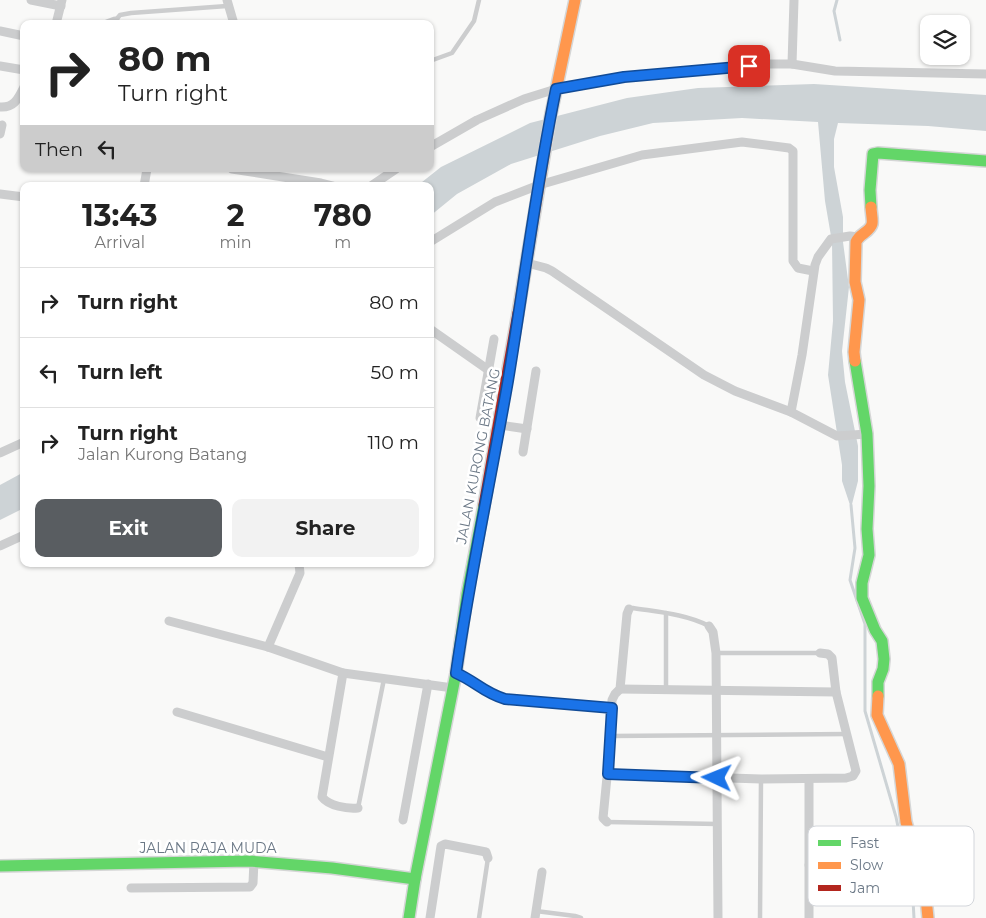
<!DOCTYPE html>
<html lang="en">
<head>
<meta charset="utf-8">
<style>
  :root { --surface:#fff; --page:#f2f2f2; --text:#222; --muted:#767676; --line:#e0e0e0; --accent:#595d61 }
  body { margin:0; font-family:Montserrat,sans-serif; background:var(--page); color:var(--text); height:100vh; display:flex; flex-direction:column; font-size:19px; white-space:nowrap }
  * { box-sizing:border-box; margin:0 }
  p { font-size:16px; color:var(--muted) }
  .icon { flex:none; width:28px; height:28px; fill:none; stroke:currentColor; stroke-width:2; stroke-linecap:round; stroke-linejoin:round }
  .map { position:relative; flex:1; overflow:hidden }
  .side { position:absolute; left:20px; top:182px; width:414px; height:385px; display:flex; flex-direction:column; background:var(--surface); border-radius:10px; box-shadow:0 1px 4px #0004 }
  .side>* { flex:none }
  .guide { position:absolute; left:20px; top:20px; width:414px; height:152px; border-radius:10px; box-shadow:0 1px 4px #0004; background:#fff; color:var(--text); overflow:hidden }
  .buttons { position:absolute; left:920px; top:15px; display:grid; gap:10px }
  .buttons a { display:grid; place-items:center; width:50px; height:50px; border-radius:10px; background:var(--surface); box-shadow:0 1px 4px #0004; font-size:25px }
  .pin { position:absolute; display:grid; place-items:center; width:42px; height:42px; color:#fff; margin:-21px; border-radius:10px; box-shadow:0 2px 8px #0006 }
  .me { position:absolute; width:55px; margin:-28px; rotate:272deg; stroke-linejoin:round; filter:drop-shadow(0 0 4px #0008) }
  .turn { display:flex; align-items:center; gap:18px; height:105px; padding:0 15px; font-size:22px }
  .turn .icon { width:65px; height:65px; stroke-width:2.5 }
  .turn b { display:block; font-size:35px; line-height:42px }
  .then { display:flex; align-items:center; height:48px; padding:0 15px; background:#0003; gap:10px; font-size:19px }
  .eta { display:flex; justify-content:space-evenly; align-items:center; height:85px; text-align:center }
  .eta b { font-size:30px; font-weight:700; line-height:35px }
  .primary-button { display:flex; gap:10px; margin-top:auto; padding:10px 15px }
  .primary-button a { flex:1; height:58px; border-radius:10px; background:var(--accent); color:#fff; font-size:20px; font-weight:700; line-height:58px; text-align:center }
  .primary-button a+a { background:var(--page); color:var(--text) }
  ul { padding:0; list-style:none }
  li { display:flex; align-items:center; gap:15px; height:70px; padding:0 15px; border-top:1px solid var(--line) }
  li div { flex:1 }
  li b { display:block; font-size:19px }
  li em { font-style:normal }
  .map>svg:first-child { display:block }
  .water { fill:#cdd3d6 }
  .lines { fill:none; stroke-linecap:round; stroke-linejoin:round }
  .stream { stroke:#cdd3d6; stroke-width:3 }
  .fast-casing { stroke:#d5d6d6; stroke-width:14 }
  .slow-casing { stroke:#d5d6d6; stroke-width:14 }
  .jam-casing { stroke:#d5d6d6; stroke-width:14 }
  .lane { stroke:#cccdce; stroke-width:4.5 }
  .street { stroke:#cccdce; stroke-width:9 }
  .fast { stroke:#63d668; stroke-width:11 }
  .slow { stroke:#ff974d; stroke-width:11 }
  .jam { stroke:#b3261e; stroke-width:11 }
  .route-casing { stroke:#114b97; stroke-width:12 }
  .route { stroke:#1a73e8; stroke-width:9 }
  .labels { text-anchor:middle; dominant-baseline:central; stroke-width:5; stroke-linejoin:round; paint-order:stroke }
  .street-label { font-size:14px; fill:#6b7886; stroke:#fff }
  .key { fill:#fff; stroke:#d3d6db; stroke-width:1 }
  .key-label { font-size:14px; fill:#6b7886 }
</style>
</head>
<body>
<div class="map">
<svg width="986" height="918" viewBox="0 0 986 918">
  <rect width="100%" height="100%" fill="#f9f9f8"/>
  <!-- water -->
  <g class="water">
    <polygon points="814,84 986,95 986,131 928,126 838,123 834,139 834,167 843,217 843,242 849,287 842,351 845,382 858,446 858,481 851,508 842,481 842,465 828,375 833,321 832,242 825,201 818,122 742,118 653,123 600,136 511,164 457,194 430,216 430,186 417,186 441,167 530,123 627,98 698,88"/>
    <polygon points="24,472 24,508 0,520 0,485"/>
  </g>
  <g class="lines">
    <!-- stream -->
    <g class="stream">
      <polyline points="837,0 834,11 840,40"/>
      <polyline points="851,505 855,548 850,580 865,624 865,711 896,817 913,900 914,918"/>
    </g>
    <!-- fast casing -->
    <g class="fast-casing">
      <g id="fast">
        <polyline points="871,207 870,190 873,154 878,153 986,161"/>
        <polyline points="855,361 867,434 869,486 867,529 869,555 862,583 862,598 875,630 882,641 884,659 883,669 878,682 878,696"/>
        <polyline points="0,866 249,861 332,868 415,879"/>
        <polyline points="409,918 415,879 456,673 467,594 484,505"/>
      </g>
    </g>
    <!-- slow casing -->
    <g class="slow-casing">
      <g id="slow">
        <polyline points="518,313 551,114 575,0"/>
        <path d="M855 361 854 352 859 300 855 282 856 242C859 234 870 232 872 224 873 220 871 212 871 207"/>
        <polyline points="878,696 877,715 899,764 906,822 916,857 921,889 926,898 928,918"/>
      </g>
    </g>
    <!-- jam casing -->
    <g class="jam-casing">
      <polyline id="jam" points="484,505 518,313"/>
    </g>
    <!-- lane -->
    <g class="lane">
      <polyline points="115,21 120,15 131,13 227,6"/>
      <polyline points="430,61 452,53 474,21 479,0"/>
      <path d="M629 609 633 608C658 612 686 614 709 626"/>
      <polyline points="717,653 820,653"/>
      <polyline points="666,689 666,613"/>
      <polyline points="611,736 847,734"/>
      <polyline points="358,808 384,679"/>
      <polyline points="607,822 718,824"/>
      <polyline points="536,911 575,916 581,918"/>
      <polyline points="479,918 488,858"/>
      <polyline points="760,918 761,779"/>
    </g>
    <!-- street -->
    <g class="street">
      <polyline points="31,0 61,6"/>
      <polyline points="227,0 234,24"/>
      <polyline points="56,24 62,0"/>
      <polyline points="107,24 115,21 117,24"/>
      <polyline points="0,31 24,36"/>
      <polyline points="792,64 794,0"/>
      <polyline points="0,66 24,70"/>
      <path d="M0 107C14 108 18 99 24 87"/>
      <polyline points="0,134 2,125"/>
      <polyline points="430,147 477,120 524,99 556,89 624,77 767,64 792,64 835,71 986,74"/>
      <polyline points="232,169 321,183 333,186"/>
      <polyline points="144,186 147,169"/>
      <polyline points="371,186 396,169"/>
      <polyline points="0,194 24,197"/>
      <polyline points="430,242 495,202 539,185 642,155 742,142 789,148 793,151 793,261 798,268 813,271"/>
      <polyline points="527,263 546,268 552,271 704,375 735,391 791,412 802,355 815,265 818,257 831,239 850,236 858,237"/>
      <polyline points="430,329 507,383"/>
      <polyline points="791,412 837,436 867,434"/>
      <polyline points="480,418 494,339"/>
      <polyline points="500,425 527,429"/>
      <polyline points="523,452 536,371"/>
      <polyline points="0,453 24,442"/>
      <polyline points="0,546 24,535"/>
      <polyline points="169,621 268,647 343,673 453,688"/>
      <polyline points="709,626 713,632 716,653 718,918"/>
      <polyline points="268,647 300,573 299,564"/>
      <path d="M343 673 322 797C329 806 347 809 358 808"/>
      <path d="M456 673C475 681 484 693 505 699L612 707"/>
      <polyline points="620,689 836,692"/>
      <polyline points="177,712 328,757"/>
      <polyline points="608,774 761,779 846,778 853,776 856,771 836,692 832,658 828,654 820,653"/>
      <polyline points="809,779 809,918"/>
      <polyline points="403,820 428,684"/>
      <polyline points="607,822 603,818 611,736 612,700 615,694 620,689 627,614 629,609"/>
      <polyline points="809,865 861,867"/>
      <polyline points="131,888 250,887 253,883 254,861"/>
      <polyline points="430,918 441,846 445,844 486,852 488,858"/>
      <polyline points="535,918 542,872"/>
    </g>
    <!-- fast -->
    <use href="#fast" class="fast"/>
    <!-- slow -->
    <use href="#slow" class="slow"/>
    <!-- jam -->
    <use href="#jam" class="jam"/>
  </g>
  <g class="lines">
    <!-- route casing -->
    <g class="route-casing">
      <path id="route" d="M717 778 608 774 612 708 505 699C484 693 475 681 456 673 470 575 491 479 508 381 524 284 536 186 556 89L624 77 749 66"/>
    </g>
    <!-- route -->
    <use href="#route" class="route"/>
  </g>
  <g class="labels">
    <!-- street labels -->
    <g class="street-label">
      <text transform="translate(478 456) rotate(-79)">JALAN KURONG BATANG</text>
      <text x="208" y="848">JALAN RAJA MUDA</text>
    </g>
  </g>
  <!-- legend -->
  <rect x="808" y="826" width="166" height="80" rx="8" class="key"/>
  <rect x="818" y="840" width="23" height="6" fill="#63d668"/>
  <rect x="818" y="862" width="23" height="7" fill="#ff974d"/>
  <rect x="818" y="885" width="23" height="6" fill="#b3261e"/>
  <g class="key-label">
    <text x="850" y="848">Fast</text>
    <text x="850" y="870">Slow</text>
    <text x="850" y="893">Jam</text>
  </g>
</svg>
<div class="buttons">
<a><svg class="icon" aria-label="layers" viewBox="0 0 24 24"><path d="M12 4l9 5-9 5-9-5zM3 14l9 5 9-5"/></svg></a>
</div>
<div class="pin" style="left:749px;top:66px;background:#d93025"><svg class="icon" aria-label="arrive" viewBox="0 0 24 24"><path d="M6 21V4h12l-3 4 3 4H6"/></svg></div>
<svg class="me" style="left:717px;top:778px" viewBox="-20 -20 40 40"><path d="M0-17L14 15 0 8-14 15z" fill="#1a73e8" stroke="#fff" stroke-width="4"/></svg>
<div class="guide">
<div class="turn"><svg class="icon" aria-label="right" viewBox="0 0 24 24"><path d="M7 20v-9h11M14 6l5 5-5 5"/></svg><div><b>80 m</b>Turn right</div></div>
<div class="then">Then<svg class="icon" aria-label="left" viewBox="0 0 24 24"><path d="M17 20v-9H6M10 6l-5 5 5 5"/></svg></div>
</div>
<section class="side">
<div class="eta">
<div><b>13:43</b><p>Arrival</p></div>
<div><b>2</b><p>min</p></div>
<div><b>780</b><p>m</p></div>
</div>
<ul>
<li><svg class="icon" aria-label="right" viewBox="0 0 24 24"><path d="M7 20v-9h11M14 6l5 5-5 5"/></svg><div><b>Turn right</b></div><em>80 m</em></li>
<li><svg class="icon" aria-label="left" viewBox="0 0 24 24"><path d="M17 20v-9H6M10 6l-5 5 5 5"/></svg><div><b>Turn left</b></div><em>50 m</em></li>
<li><svg class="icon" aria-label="right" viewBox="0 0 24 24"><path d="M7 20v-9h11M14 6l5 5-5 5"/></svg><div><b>Turn right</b><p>Jalan Kurong Batang</p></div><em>110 m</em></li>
</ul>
<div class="primary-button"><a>Exit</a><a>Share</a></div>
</section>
</div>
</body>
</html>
